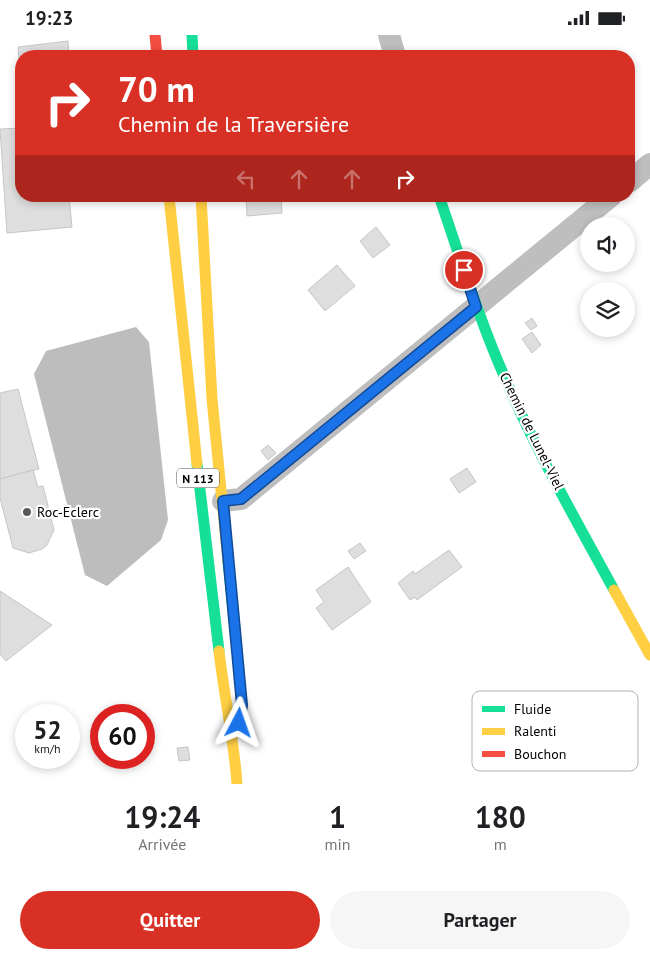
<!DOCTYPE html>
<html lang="fr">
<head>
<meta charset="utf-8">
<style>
  :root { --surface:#fff; --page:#f6f6f6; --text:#202124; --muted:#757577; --accent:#d93025 }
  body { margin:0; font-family:"PT Sans",sans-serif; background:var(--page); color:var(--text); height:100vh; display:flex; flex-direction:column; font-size:19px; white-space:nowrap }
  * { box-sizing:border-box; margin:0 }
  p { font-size:16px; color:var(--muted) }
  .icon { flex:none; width:28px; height:28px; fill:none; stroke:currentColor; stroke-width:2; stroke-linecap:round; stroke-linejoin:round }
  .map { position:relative; height:749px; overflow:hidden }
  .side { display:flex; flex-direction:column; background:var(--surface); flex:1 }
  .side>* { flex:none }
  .guide { position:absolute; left:15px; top:15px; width:620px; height:152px; border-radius:20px; box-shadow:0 2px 8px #0003; background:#d93025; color:#fff; overflow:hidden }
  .fabs { position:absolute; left:580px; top:182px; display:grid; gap:10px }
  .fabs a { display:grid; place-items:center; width:55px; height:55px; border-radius:50%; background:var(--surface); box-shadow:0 2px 8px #0003; font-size:25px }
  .speed { position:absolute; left:15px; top:669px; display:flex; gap:10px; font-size:25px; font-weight:700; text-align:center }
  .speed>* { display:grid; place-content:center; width:65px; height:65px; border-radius:50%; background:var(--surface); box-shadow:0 2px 8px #0003; line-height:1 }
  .speed small { font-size:12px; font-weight:400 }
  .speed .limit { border:8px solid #d22; background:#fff; color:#111 }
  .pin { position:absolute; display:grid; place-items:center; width:42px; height:42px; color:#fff; margin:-21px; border:2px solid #fff; border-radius:50%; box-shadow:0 1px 5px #0007 }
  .me { position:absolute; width:55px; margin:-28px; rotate:4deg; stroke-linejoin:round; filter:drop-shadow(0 0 4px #0008) }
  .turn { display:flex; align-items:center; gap:18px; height:105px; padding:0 20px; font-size:22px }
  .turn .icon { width:65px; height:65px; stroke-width:2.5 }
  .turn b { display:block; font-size:35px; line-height:42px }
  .lanes { display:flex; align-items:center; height:48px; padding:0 20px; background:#0003; justify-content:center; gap:25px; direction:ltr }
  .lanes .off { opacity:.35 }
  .eta { display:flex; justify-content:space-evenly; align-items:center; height:85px; text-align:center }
  .eta b { font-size:30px; font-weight:600; line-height:35px }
  .action { display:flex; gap:10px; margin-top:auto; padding:10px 20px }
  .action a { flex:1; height:58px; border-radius:30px; background:var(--accent); color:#fff; font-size:20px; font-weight:600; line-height:58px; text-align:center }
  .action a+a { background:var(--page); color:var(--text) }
  .status { display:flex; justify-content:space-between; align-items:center; height:35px; padding:0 25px; background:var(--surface); direction:ltr }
  .status svg { height:14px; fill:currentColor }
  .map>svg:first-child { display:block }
  .water { fill:#bdbdbd }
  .building { fill:#dedede; stroke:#c6c6c6 }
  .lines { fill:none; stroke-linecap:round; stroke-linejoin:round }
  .street { stroke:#bebebe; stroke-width:22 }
  .fast { stroke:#16e098; stroke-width:11 }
  .slow { stroke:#ffcf43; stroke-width:11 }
  .jam { stroke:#f24e42; stroke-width:11 }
  .route-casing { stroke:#114b97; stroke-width:12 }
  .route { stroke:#1a73e8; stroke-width:9 }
  .poi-dot { fill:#595959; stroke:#fff; stroke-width:2 }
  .labels { text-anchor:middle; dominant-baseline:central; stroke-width:4.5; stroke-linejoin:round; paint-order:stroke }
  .shield { fill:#fff; stroke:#4c4c4c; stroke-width:1 }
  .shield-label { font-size:12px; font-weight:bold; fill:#000 }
  .street-label { font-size:14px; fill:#000; stroke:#fff }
  .poi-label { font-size:14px; fill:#000; stroke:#fff; text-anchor:start }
  .key { fill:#fff; stroke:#b2b2b2; stroke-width:1 }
  .key-label { font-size:14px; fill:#000 }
</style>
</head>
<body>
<div class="status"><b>19:23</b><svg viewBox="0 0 49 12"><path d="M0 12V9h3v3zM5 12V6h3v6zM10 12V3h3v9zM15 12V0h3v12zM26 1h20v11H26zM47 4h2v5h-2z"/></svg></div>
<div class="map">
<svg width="650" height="749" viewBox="0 0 650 749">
  <rect width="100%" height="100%" fill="#fff"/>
  <!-- water -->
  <polygon class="water" points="136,292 149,307 168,485 161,505 107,551 85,540 34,339 46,316"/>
  <!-- building -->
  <g class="building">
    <polygon points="68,6 69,21 21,21 21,54 18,12"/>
    <polygon points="373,15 378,21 365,21"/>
    <polygon points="439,17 440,21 425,21"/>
    <polygon points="21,93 21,161 69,161 72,192 7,198 0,94"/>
    <polygon points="246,161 281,161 282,178 247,181"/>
    <polygon points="376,192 390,210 373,223 360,206"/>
    <polygon points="337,230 355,251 325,276 308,255"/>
    <polygon points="532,283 537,291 531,295 525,288"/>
    <polygon points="532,297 541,310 532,318 522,304"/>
    <polygon points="18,354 39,434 0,444 0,358"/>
    <polygon points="268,410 276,418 268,425 261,416"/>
    <polygon points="467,433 476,447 459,458 450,444"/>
    <polygon points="33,435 38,452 43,451 54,495 47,510 42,514 29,518 13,513 0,463 0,444"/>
    <polygon points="360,508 366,516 354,524 348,516"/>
    <polygon points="449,515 462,532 417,565 415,562 410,565 398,548 413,536 415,539"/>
    <polygon points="348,532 371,567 332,595 316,573 324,567 316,555"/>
    <polygon points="0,556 52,590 6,626 0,619"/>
    <polygon points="188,712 190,725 179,726 177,713"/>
  </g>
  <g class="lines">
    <!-- street -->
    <g class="street">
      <polyline points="389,0 395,21"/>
      <polyline points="629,147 650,129"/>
      <polyline points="223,466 241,464 611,161"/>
    </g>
    <!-- fast -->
    <g class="fast">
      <polyline points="192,0 193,21"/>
      <path d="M439 161C460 222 479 284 505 343 536 416 576 485 614 555"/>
      <polyline points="197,429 219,616"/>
      <polyline points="228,526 235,595"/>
    </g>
    <!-- slow -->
    <g class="slow">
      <polyline points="169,161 197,429"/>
      <polyline points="201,161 212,364 228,526"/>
      <polyline points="614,555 650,620"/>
      <path d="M219 616C224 661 234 704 237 749"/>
    </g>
    <!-- jam -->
    <polyline class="jam" points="155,0 157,21"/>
  </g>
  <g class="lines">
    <!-- route casing -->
    <g class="route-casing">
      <polyline id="route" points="239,688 242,670 223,466 241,464 476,272 464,235"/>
    </g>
    <!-- route -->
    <use href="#route" class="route"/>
  </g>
  <!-- markers -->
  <circle class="poi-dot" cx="27" cy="477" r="5"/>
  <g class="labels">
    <!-- shield labels -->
    <rect class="shield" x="177" y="433.5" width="42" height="19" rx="4"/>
    <g class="shield-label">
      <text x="198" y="443">N 113</text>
    </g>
    <!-- street labels -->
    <g class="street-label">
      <text transform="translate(532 396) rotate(64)">Chemin de Lunel-Viel</text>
    </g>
    <!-- poi labels -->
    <g class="poi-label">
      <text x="37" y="477">Roc-Eclerc</text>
    </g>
  </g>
  <!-- legend -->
  <rect x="472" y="656" width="166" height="80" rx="8" class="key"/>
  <rect x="482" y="671" width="23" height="6" fill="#16e098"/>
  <rect x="482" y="693" width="23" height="7" fill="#ffcf43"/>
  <rect x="482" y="716" width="23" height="6" fill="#f24e42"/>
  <g class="key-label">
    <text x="514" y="679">Fluide</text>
    <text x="514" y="701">Ralenti</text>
    <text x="514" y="724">Bouchon</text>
  </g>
</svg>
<div class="fabs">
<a><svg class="icon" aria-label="sound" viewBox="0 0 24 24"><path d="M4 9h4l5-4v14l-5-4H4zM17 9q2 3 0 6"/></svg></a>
<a><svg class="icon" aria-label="layers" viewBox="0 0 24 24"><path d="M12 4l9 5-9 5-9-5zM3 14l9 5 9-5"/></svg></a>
</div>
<div class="speed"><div>52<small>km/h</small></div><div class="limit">60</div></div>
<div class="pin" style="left:464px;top:235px;background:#d93025"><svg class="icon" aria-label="arrive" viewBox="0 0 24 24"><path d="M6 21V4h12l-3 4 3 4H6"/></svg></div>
<svg class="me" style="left:239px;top:688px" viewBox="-20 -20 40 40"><path d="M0-17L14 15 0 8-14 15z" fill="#1a73e8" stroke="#fff" stroke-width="4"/></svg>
<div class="guide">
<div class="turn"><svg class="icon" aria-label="right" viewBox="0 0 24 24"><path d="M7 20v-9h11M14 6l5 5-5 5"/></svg><div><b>70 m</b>Chemin de la Traversière</div></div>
<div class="lanes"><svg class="icon off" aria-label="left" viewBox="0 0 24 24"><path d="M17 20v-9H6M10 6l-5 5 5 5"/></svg><svg class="icon off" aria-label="ahead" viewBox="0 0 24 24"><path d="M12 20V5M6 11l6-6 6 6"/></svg><svg class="icon off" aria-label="ahead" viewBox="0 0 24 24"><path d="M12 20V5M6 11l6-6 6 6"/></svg><svg class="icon" aria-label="right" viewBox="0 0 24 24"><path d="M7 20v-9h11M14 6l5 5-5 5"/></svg></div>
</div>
</div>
<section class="side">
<div class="eta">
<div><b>19:24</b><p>Arrivée</p></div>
<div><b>1</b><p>min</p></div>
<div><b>180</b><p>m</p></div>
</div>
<div class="action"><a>Quitter</a><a>Partager</a></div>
</section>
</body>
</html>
